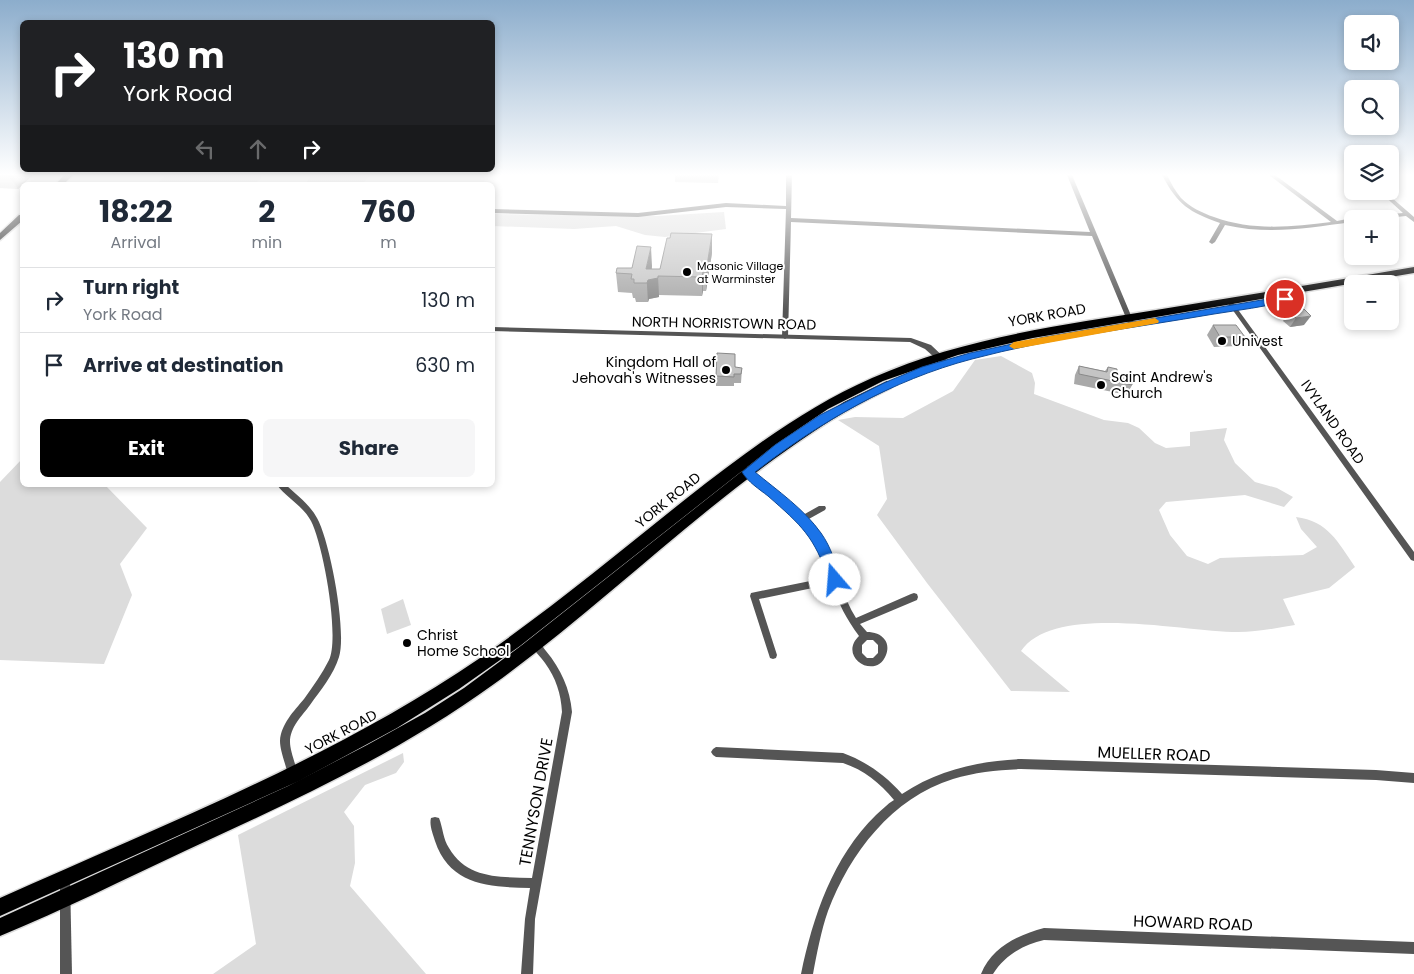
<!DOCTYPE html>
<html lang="en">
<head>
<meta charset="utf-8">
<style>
  :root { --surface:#fff; --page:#f6f6f7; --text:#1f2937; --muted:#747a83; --line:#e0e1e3; --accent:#000 }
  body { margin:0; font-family:Poppins,sans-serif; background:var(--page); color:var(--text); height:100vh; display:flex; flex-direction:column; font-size:19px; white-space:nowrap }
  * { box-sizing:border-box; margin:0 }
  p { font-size:16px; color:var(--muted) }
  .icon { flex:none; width:28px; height:28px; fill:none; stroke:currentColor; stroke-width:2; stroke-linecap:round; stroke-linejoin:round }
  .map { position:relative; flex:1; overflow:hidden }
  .sheet { position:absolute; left:20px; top:182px; width:475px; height:305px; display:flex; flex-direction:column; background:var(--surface); border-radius:8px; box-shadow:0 2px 8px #0003 }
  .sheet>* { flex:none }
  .hud { position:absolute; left:20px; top:20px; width:475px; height:152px; border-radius:8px; box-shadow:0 2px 8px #0003; background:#202124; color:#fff; overflow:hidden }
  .tools { position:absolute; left:1344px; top:15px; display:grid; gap:10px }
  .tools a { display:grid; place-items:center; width:55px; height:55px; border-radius:8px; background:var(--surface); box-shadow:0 2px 8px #0003; font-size:25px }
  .pin { position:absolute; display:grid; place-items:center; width:42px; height:42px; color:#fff; margin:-21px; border:2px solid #fff; border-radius:50%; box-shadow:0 1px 5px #0007 }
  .me { position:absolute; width:55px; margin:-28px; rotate:342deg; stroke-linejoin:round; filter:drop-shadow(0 0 4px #0008) }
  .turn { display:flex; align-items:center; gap:18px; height:105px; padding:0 20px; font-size:22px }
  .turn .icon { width:65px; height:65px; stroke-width:2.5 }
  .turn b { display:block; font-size:35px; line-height:42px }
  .lanes { display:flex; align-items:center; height:48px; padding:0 20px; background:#0003; justify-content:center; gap:25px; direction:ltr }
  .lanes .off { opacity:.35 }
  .eta { display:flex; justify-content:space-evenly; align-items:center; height:85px; text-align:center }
  .eta b { font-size:30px; font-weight:700; line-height:35px }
  .cta { display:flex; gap:10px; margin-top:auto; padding:10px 20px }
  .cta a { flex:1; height:58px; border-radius:8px; background:var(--accent); color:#fff; font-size:20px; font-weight:700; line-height:58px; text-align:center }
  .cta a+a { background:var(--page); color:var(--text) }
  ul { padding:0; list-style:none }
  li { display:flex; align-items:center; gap:15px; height:65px; padding:0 20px; border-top:1px solid var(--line) }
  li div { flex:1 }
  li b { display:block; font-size:19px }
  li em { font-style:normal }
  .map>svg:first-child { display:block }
  .green { fill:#dcdcdc }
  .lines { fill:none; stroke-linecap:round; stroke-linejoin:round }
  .primary-casing { stroke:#dbdbdb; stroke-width:3 }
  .trunk-casing { stroke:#dbdbdb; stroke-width:3 }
  .minor { fill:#555; fill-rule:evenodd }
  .tertiary { fill:#555; fill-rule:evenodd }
  .primary { fill:#000; fill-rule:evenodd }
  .trunk { fill:#000; fill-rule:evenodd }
  .wall { fill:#a9a9a9 }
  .shaded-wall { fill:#898989 }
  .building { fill:#c4c4c4; stroke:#898989 }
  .route { fill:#1a73e8; stroke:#114b97 }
  .slow { fill:#f59e0b }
  .poi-dot { fill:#000; stroke:#fff; stroke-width:2 }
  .labels { text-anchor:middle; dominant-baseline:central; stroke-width:4; stroke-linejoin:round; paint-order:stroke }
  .far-poi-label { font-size:11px; fill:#000; stroke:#fff; text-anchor:start }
  .street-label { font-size:14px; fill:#000; stroke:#fff }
  .poi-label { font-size:14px; fill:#000; stroke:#fff; text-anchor:start }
  .near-street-label { font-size:16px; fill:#000; stroke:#fff }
</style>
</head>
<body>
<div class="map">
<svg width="1414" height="974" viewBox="0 0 1414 974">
  <rect width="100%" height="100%" fill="#fff"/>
  <!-- green -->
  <g class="green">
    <polygon points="166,175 263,175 255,185 156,185"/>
    <polygon points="311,175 370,175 362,185 305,185"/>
    <polygon points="724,212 726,229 665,237 645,235 616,226 574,229 493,226 493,214 657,216"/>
    <path d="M1001 356 1032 373 1035 383 1034 394 1104 420 1128 423 1139 428 1155 443 1166 448 1190 446V432L1227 428 1224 440 1235 463 1255 482 1277 488 1293 497 1284 507 1245 495 1166 502 1159 510 1170 535 1187 556 1208 564 1220 558 1303 555 1317 547 1301 529 1296 517C1328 521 1338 542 1355 567L1329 588 1283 599 1295 625C1277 628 1257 632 1238 632 1185 632 1054 602 1021 651L1070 692 1011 691 927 583 877 515 887 499 879 446 838 420 855 417 903 418 953 391 975 360Z"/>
    <polygon points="22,459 22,485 105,485 147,528 120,564 132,595 104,664 0,660 0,482"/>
    <polygon points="403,599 411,625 387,634 381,609"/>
    <polygon points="403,753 404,762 396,773 365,785 344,812 354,826 355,863 350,886 426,974 213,974 256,944 238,835"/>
  </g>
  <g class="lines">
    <!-- primary casing -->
    <g class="primary-casing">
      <g id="primary">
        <polygon points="64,175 73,175 63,185 55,185"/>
        <polygon points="19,215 22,215 22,221 0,240 0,233"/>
      </g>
    </g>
    <!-- trunk casing -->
    <g class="trunk-casing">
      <g id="trunk">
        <path d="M1414 267V273L1033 338 958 355 883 381 828 409 775 445 520 646 459 689 397 728 299 781 0 916V898C163 825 332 759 480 658 552 608 619 552 687 498 746 452 804 408 872 378 962 338 1061 325 1156 310 1242 296 1328 282 1414 267Z"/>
        <path d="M887 381 891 382 893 385 891 388C864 401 838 415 813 432 700 507 603 605 494 684 399 753 293 801 187 850 125 879 63 910 0 936V918L288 786 367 745 425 713 464 688 522 645 770 449 844 402Z"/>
      </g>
    </g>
    <!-- minor -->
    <g class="minor">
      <polygon points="786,175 792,175 791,218 1090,232 1067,175 1072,175 1135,325 1132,327 1129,325 1092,236 791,222 788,337 785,339 782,337 786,209 726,207 638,217 492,213 492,209 638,213 726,203 786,206"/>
      <path d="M1162 175H1167C1171 183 1175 191 1181 198 1190 207 1202 213 1214 217 1252 231 1291 227 1331 222L1269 175H1275L1337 221 1352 218 1353 219 1352 222C1308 228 1269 235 1225 225L1215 242 1212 244 1209 242 1220 223C1189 212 1178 205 1162 175Z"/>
      <polygon points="1379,191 1384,191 1414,217 1414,222 1406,216 1376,219 1355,219 1358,217 1403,213"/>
      <polygon points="1229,299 1231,300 1414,552 1414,561 1411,560 1227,302 1226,301"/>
      <path d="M744 466 747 467 803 515 819 506H825L826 508 825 510 807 520C816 530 824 540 829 552 839 574 843 598 856 618L911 594 914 593 917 594 918 597 917 600 860 624 867 632C874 632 881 634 885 640 888 644 888 650 886 655 876 681 837 657 859 636 847 620 838 603 832 584L759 599 777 655 776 658 773 659 770 658 750 596 751 593 830 577C827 566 823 555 817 545 800 514 768 493 741 471L740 469 741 467ZM867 640H873L878 645V653L873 658H867L862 653V645Z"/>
      <path d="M277 485H286C297 495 310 505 317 518 330 541 347 632 339 657 334 674 320 691 310 705 302 716 290 727 290 742 290 751 296 765 298 775L296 778 293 780 290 778 288 775C286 765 280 751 280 741 281 724 294 711 304 699 313 686 322 674 329 660 340 637 323 544 311 521 303 506 287 498 277 485Z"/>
      <path d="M535 640C540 642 543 647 546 651 561 669 570 689 572 712L535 919 533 974H521L525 919 530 888C490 887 450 886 435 841 433 834 429 825 431 818L435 817 439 818C443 828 443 839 449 848 467 879 500 877 532 878L562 712C561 694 556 678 545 663 541 657 534 651 531 644L532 641Z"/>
      <path d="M716 747 843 753C867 762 885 775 902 794 938 770 978 761 1021 759L1376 770 1414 773V783L1376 780 1021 769C998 770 975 772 953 779 892 798 850 853 828 911 821 931 817 953 813 974H801C813 916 833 857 876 815 882 810 887 804 894 800 880 783 864 770 843 763L716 757 713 755 711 752 713 749Z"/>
      <polygon points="65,873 69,874 70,878 72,974 60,974 60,878 61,874"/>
      <path d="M1044 928 1414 942V954L1044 940C1023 945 1005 955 993 974H981C992 947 1018 935 1044 928Z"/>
    </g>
    <!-- tertiary -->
    <polygon class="tertiary" points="492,327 911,338 931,345 950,363 949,365 943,365 925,349 910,342 492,331"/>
    <!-- primary -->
    <use href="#primary" class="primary"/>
    <!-- trunk -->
    <use href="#trunk" class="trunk"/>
  </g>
  <!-- wall -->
  <g class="wall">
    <polygon points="0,175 33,175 18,189 0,188"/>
    <polygon points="675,175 719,175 718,183 675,182"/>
    <polygon points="712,253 706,291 703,291 702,296 659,295 659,297 649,299 648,302 636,302 635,298 633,298 632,293 618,292 616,273 632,268 652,266 652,269 660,269"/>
    <polygon points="1289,312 1304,325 1290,327 1283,321"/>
    <polygon points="1213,325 1245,337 1238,346 1214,347 1207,335"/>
    <polygon points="1079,366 1105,371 1108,367 1132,385 1127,395 1074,384 1075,375"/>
    <polygon points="742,368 741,383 734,383 734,386 716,386 716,376"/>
  </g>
  <!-- shaded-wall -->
  <g class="shaded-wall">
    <polygon points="11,175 33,175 18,189 9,177"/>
    <polygon points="712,234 712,253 706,291 706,272"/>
    <polygon points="651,247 652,266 649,280 658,276 659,295 659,297 649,299 648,302 646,269"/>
    <polygon points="703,272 703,291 702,296 702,277"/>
    <polygon points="1311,316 1304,325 1290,327 1296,318"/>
  </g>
  <!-- building -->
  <g class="building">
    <polygon points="0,175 11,175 9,177 0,176"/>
    <polygon points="671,233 712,234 706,272 703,272 702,277 658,276 658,278 648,280 647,283 634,283 634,279 631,279 632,274 616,273 617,268 632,268 637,246 651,247 646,269 660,269 667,238 670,238"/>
    <polygon points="1304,309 1311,316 1296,318 1289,312"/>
    <polygon points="1213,325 1236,325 1245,337 1220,337"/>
    <polygon points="717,353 735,354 735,367 742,368 741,374 734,374 734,377 716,376"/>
    <polygon points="1079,366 1107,372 1108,367 1117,369 1117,374 1132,377 1132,385 1079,374"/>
  </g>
  <!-- sky -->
  <linearGradient id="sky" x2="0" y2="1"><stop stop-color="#8cadcc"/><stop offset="0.56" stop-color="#fff"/><stop offset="1" stop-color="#fff" stop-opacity="0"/></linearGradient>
  <rect width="1414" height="312" fill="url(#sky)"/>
  <!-- route -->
  <path class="route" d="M1285 296 1288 297V301C1264 307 1239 310 1214 314 1133 328 1051 338 972 359 892 380 820 422 755 472 778 491 804 509 821 533 831 547 836 564 841 580L839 583 835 585 830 583 829 580C814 536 802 526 768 496 759 489 748 482 742 472L775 445 820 415 884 383 922 367 970 353 1045 337Z"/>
  <!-- slow -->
  <polygon class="slow" points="1155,318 1159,321 1158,323 1014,349 1009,346 1014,342"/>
  <!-- markers -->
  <g class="poi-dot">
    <circle cx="687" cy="272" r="5"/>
    <circle cx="1222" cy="341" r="5"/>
    <circle cx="726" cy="370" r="5"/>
    <circle cx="1101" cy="385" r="5"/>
    <circle cx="407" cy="643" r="5"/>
  </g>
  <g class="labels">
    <!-- far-poi labels -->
    <g class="far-poi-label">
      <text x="697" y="266">Masonic Village<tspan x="697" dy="13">at Warminster</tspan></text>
    </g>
    <!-- street labels -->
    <g class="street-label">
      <text transform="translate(1047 315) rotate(-10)">YORK ROAD</text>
      <text transform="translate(724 323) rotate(1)">NORTH NORRISTOWN ROAD</text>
      <text transform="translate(1333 422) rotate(55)">IVYLAND ROAD</text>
      <text transform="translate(668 500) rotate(-39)">YORK ROAD</text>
      <text transform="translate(341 732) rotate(-28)">YORK ROAD</text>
    </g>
    <!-- poi labels -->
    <g class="poi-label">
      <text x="1232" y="341">Univest</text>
      <text x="716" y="362" text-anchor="end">Kingdom Hall of<tspan x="716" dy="16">Jehovah's Witnesses</tspan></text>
      <text x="1111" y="377">Saint Andrew's<tspan x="1111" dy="16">Church</tspan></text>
      <text x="417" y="635">Christ<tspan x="417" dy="16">Home School</tspan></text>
    </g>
    <!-- near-street labels -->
    <g class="near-street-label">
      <text transform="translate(1154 754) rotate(2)">MUELLER ROAD</text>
      <text transform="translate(536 802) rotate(-80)">TENNYSON DRIVE</text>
      <text transform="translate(1193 923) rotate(2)">HOWARD ROAD</text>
    </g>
  </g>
</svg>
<div class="tools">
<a><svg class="icon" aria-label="sound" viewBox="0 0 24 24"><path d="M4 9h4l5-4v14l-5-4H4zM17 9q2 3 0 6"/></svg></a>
<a><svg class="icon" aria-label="search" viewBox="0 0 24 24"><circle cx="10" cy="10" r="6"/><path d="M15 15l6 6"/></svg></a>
<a><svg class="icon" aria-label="layers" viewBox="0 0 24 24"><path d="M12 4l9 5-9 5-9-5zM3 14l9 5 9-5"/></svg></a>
<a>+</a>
<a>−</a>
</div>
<div class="pin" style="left:1285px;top:299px;background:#d93025"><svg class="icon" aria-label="arrive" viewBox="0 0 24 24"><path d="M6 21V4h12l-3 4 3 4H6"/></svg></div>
<svg class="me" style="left:835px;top:580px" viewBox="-20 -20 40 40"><circle r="19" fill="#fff"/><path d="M0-13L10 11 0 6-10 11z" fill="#1a73e8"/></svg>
<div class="hud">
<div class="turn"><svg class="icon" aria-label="right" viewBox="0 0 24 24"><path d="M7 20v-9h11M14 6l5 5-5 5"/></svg><div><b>130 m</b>York Road</div></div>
<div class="lanes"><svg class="icon off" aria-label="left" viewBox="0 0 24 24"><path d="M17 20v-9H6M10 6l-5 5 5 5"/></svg><svg class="icon off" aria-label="ahead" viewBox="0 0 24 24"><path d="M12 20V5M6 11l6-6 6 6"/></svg><svg class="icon" aria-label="right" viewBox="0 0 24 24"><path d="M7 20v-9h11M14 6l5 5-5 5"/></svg></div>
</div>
<section class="sheet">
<div class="eta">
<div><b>18:22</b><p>Arrival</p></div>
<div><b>2</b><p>min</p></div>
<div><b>760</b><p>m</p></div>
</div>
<ul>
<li><svg class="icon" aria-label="right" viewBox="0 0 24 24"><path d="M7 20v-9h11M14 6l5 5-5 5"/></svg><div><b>Turn right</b><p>York Road</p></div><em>130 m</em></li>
<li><svg class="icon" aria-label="arrive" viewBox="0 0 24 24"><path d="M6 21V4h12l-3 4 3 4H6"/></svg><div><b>Arrive at destination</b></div><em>630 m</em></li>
</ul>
<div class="cta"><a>Exit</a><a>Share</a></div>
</section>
</div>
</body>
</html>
